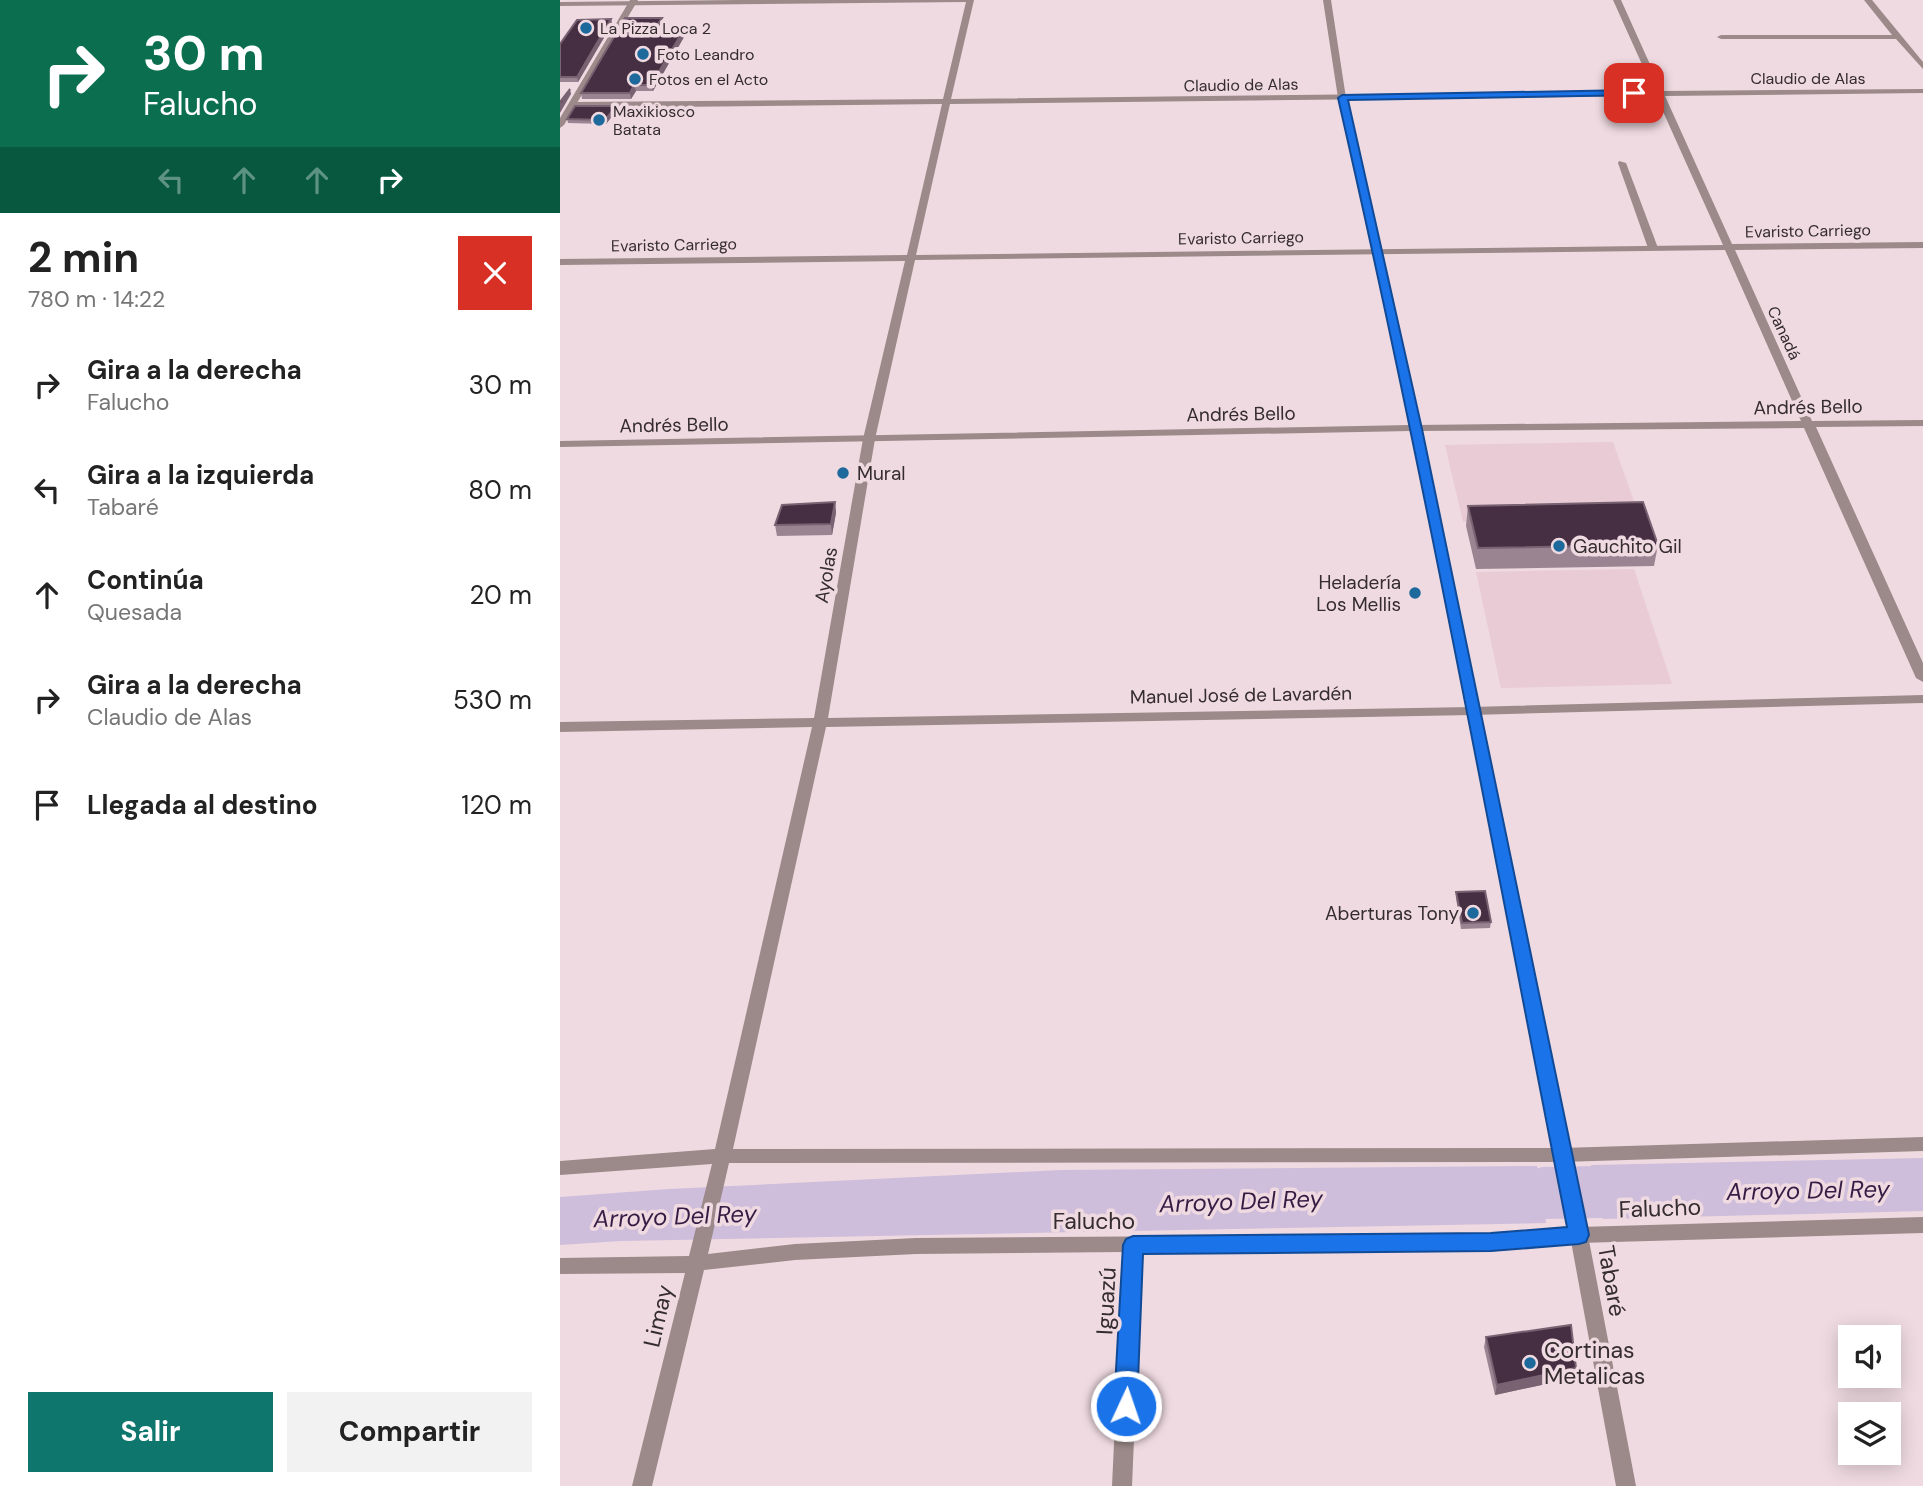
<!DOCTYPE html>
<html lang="es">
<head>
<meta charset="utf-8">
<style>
  :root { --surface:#fff; --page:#f2f2f2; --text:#222; --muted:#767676; --accent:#0f766e }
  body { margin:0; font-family:"DM Sans",sans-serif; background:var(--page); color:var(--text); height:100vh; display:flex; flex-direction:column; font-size:26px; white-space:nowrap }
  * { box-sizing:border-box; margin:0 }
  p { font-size:23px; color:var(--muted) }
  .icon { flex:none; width:38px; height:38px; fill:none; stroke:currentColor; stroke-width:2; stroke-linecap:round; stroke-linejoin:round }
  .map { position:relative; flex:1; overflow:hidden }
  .drawer { display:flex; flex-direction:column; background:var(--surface); width:560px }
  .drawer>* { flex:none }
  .banner { background:#0b6e4f; color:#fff; overflow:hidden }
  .controls { position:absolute; left:1278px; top:1325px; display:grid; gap:14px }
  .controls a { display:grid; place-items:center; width:63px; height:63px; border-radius:0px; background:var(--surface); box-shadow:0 4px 18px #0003; font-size:35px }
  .pin { position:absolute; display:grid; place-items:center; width:60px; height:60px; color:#fff; margin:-30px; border-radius:14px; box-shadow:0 4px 10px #0006 }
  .me { position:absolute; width:77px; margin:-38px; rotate:3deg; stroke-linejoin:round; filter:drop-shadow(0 0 5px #0008) }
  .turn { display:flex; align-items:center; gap:24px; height:147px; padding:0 28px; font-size:32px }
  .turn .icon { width:91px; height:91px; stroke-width:2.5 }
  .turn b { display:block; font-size:49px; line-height:60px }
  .lanes { display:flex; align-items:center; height:66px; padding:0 28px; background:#0003; justify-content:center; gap:35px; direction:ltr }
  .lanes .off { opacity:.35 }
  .round { display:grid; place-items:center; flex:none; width:74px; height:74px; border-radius:0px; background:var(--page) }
  .summary { display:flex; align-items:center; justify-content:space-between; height:119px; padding:0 28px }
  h1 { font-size:42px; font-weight:700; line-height:52px }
  .action { display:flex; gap:14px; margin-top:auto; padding:14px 28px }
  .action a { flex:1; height:80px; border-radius:0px; background:var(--accent); color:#fff; font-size:28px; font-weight:700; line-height:80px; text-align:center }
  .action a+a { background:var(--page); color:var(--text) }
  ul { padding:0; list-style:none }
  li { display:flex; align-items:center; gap:21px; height:105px; padding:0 28px }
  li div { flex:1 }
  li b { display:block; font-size:26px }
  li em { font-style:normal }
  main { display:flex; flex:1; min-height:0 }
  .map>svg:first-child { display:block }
  .built { fill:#e8cbd5 }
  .water { fill:#cebddb }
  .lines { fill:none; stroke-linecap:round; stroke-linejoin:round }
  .river { fill:#cebddb; fill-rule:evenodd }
  .service { fill:#9b8a89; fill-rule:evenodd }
  .minor { fill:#9b8a89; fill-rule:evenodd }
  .tertiary { fill:#9b8a89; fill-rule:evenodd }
  .wall { fill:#9a8492 }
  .shaded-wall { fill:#796272 }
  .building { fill:#462f42; stroke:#796272; stroke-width:2 }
  .route { fill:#1a73e8; stroke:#114b97; stroke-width:2 }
  .poi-dot { fill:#1d699c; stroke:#efdae1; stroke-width:2.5 }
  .labels { text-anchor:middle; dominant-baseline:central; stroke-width:7; stroke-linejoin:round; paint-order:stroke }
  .far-poi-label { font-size:16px; fill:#342c2e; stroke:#efdae1; text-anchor:start }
  .far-street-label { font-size:16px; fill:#342c2e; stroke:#efdae1 }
  .street-label { font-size:19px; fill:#342c2e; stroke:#efdae1 }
  .poi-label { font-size:19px; fill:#342c2e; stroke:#efdae1; text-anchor:start }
  .near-street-label { font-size:23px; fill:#342c2e; stroke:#efdae1 }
  .near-poi-label { font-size:23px; fill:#342c2e; stroke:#efdae1; text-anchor:start }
  .near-water-label { font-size:24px; font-style:italic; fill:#351c44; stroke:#efdae1 }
</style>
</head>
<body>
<main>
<section class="drawer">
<div class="banner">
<div class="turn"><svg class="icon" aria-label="right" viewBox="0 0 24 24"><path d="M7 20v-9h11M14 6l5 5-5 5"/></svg><div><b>30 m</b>Falucho</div></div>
<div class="lanes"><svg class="icon off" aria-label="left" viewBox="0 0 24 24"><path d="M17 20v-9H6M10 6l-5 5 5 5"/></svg><svg class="icon off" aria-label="ahead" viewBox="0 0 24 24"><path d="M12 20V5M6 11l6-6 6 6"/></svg><svg class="icon off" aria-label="ahead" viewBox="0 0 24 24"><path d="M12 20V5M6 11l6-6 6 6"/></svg><svg class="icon" aria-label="right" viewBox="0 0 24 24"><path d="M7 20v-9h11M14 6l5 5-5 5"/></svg></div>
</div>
<div class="summary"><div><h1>2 min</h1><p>780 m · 14:22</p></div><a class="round" style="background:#d93025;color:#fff"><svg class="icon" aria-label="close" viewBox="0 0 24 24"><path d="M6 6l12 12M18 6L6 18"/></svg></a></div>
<ul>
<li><svg class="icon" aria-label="right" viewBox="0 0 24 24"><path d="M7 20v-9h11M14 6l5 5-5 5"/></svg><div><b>Gira a la derecha</b><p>Falucho</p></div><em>30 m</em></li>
<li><svg class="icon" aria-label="left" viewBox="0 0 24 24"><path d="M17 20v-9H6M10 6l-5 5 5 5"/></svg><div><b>Gira a la izquierda</b><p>Tabaré</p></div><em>80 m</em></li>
<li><svg class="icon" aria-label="ahead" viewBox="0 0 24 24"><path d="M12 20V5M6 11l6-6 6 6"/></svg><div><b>Continúa</b><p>Quesada</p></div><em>20 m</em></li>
<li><svg class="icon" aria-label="right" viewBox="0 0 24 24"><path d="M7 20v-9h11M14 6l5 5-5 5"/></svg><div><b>Gira a la derecha</b><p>Claudio de Alas</p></div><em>530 m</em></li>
<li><svg class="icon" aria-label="arrive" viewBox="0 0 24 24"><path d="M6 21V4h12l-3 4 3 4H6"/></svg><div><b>Llegada al destino</b></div><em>120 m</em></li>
</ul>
<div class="action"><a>Salir</a><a>Compartir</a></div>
</section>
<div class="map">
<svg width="1363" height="1486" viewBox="0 0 1363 1486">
  <rect width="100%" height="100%" fill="#efdae1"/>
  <!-- built -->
  <g class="built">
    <polygon points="1053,442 1080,518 903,522 885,445"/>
    <polygon points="1074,569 1112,684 941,688 916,572"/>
  </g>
  <!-- water -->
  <g class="water">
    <polygon points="1363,1158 1363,1211 1043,1219 1031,1165"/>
    <polygon points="977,1166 986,1223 61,1241 0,1245 0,1197 109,1189 501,1170"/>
  </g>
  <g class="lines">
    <!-- river -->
    <polygon class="river" points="1103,1165 1125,1172 1134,1191 1125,1210 1103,1217 982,1219 960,1212 951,1193 960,1174 982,1167"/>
    <!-- service -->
    <g class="service">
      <polygon points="1304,0 1312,0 1363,62 1363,69 1336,39 1161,39 1157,37 1161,35 1332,35"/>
      <polygon points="1059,161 1066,163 1098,248 1096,250 1088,248 1058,163"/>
    </g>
    <!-- minor -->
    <path class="minor" d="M178 0H414L391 99 1094 91 1053 0H1061L1102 91 1363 89V93L1105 96 1172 244 1363 242V248L1175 250 1252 421 1363 420V426L1256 427 1363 663V682L1356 678 1244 428 856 431 850 428 856 425 1241 421 1165 250 355 260 315 439 268 718 912 707 1363 695V703L912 715 266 727 173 1149 1002 1148 1363 1137V1151L1002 1162 169 1163 148 1254 235 1244 356 1238 931 1234 1019 1227 1363 1217V1233L1019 1243 931 1250 582 1252 572 1486H552L563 1252 356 1254 235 1260 144 1270 92 1486H72L125 1273 0 1274V1258L129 1256 152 1164 0 1175V1161L155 1149 252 727 0 732V722L254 718 303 439 345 261 0 265V259L347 255 382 104 12 108 8 105 12 102 383 99 406 2 0 6V2ZM1096 96 1163 245 356 255 390 104Z"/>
    <!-- tertiary -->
    <g class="tertiary">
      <polygon points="70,0 78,0 4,125 0,128 0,118"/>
      <polygon points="763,0 771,0 786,98 862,428 1026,1225 1076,1486 1056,1486 1008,1225 851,431 0,447 0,441 850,425 778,98"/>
    </g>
  </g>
  <!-- wall -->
  <g class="wall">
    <polygon points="102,18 103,24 97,32 124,37 93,91 76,91 71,99 22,99 21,93"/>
    <polygon points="51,19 52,24 18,82 0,82 0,44"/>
    <polygon points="56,106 57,110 46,124 8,123 7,119"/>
    <polygon points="275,502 276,513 272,535 217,536 215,525"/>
    <polygon points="908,506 1098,545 1094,566 916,569 906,526"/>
    <polygon points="896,892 931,922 930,928 901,929 896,898"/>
    <polygon points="926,1337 1014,1378 935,1395 924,1347"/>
  </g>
  <!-- shaded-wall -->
  <g class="shaded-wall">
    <polygon points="102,18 103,24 93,38 92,32"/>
    <polygon points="51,19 52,24 18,82 17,77"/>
    <polygon points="123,31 124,37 93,91 91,85"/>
    <polygon points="74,85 76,91 71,99 70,93"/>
    <polygon points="10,89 11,94 0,113 0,107"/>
    <polygon points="56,106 57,110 46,124 45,120"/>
    <polygon points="275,502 276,513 272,535 271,524"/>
    <polygon points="1016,1368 1014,1378 935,1395 937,1385"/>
  </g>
  <!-- building -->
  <g class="building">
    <polygon points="65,18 102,18 92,32 123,31 91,85 74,85 70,93 21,93"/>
    <polygon points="51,19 17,77 0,77 0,44 17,20"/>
    <polygon points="10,89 0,107 0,102"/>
    <polygon points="15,106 56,106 45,120 7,119"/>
    <polygon points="275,502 271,524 215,525 222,505"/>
    <polygon points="1083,502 1098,545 918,548 908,506"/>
    <polygon points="925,891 931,922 902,923 896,892"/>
    <polygon points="1011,1325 1016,1368 937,1385 926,1337"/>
  </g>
  <!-- route -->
  <path class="route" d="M1074 90 1079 93 1077 95 788 100 862 429 1029 1235 1026 1242 1019 1244 931 1251 583 1254 577 1406 574 1413 566 1416 558 1413 554 1406 563 1245 566 1239 573 1236 931 1233 1007 1227C933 850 864 472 778 98L782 95Z"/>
  <!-- markers -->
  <g class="poi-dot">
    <circle cx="26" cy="28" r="7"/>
    <circle cx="83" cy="54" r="7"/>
    <circle cx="75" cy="79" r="7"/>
    <circle cx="39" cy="120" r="7"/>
    <circle cx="283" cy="473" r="7"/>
    <circle cx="999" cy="546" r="7"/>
    <circle cx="855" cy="593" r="7"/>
    <circle cx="913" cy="913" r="7"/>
    <circle cx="970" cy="1363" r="7"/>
  </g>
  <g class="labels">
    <!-- far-poi labels -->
    <g class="far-poi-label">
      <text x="40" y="28">La Pizza Loca 2</text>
      <text x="97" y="54">Foto Leandro</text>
      <text x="89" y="79">Fotos en el Acto</text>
      <text x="53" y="111">Maxikiosco<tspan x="53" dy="18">Batata</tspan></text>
    </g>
    <!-- far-street labels -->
    <g class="far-street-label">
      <text x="1248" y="78">Claudio de Alas</text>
      <text transform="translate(681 85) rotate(-1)">Claudio de Alas</text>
      <text transform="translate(1248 231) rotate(-1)">Evaristo Carriego</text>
      <text transform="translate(681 238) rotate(-1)">Evaristo Carriego</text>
      <text transform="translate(114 245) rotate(-1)">Evaristo Carriego</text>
      <text transform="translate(1224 333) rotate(65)">Canadá</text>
    </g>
    <!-- street labels -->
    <g class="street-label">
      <text transform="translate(1248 407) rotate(-1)">Andrés Bello</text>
      <text transform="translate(681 414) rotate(-1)">Andrés Bello</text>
      <text transform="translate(114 425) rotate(-1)">Andrés Bello</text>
      <text transform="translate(266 575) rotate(-80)">Ayolas</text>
      <text transform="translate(681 695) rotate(-1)">Manuel José de Lavardén</text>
    </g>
    <!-- poi labels -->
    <g class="poi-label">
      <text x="297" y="473">Mural</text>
      <text x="1013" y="546">Gauchito Gil</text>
      <text x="841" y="582" text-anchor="end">Heladería<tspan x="841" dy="22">Los Mellis</tspan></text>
      <text x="899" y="913" text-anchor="end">Aberturas Tony</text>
    </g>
    <!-- near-street labels -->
    <g class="near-street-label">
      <text transform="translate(1100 1208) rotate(-2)">Falucho</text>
      <text x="534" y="1221">Falucho</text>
      <text transform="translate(1052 1281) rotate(80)">Tabaré</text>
      <text transform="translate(546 1301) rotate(-87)">Iguazú</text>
      <text transform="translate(98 1316) rotate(-77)">Limay</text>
    </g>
    <!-- near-poi labels -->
    <g class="near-poi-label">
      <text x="984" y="1350">Cortinas<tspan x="984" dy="26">Metalicas</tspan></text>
    </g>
    <!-- near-water labels -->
    <g class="near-water-label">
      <text transform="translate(1248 1190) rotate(-1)">Arroyo Del Rey</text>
      <text transform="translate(681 1201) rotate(-2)">Arroyo Del Rey</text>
      <text transform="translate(115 1216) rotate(-2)">Arroyo Del Rey</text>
    </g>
  </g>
</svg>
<div class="controls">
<a><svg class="icon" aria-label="sound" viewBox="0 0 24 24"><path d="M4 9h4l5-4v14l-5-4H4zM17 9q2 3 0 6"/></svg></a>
<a><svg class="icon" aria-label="layers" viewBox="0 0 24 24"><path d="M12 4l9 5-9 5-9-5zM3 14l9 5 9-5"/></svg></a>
</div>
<div class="pin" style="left:1074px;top:93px;background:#d93025"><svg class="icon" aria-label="arrive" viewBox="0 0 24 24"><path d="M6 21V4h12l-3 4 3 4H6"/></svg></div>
<svg class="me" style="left:566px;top:1406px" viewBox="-20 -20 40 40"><circle r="17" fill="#1a73e8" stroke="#fff" stroke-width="3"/><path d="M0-11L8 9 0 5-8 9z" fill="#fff"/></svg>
</div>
</main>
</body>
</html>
